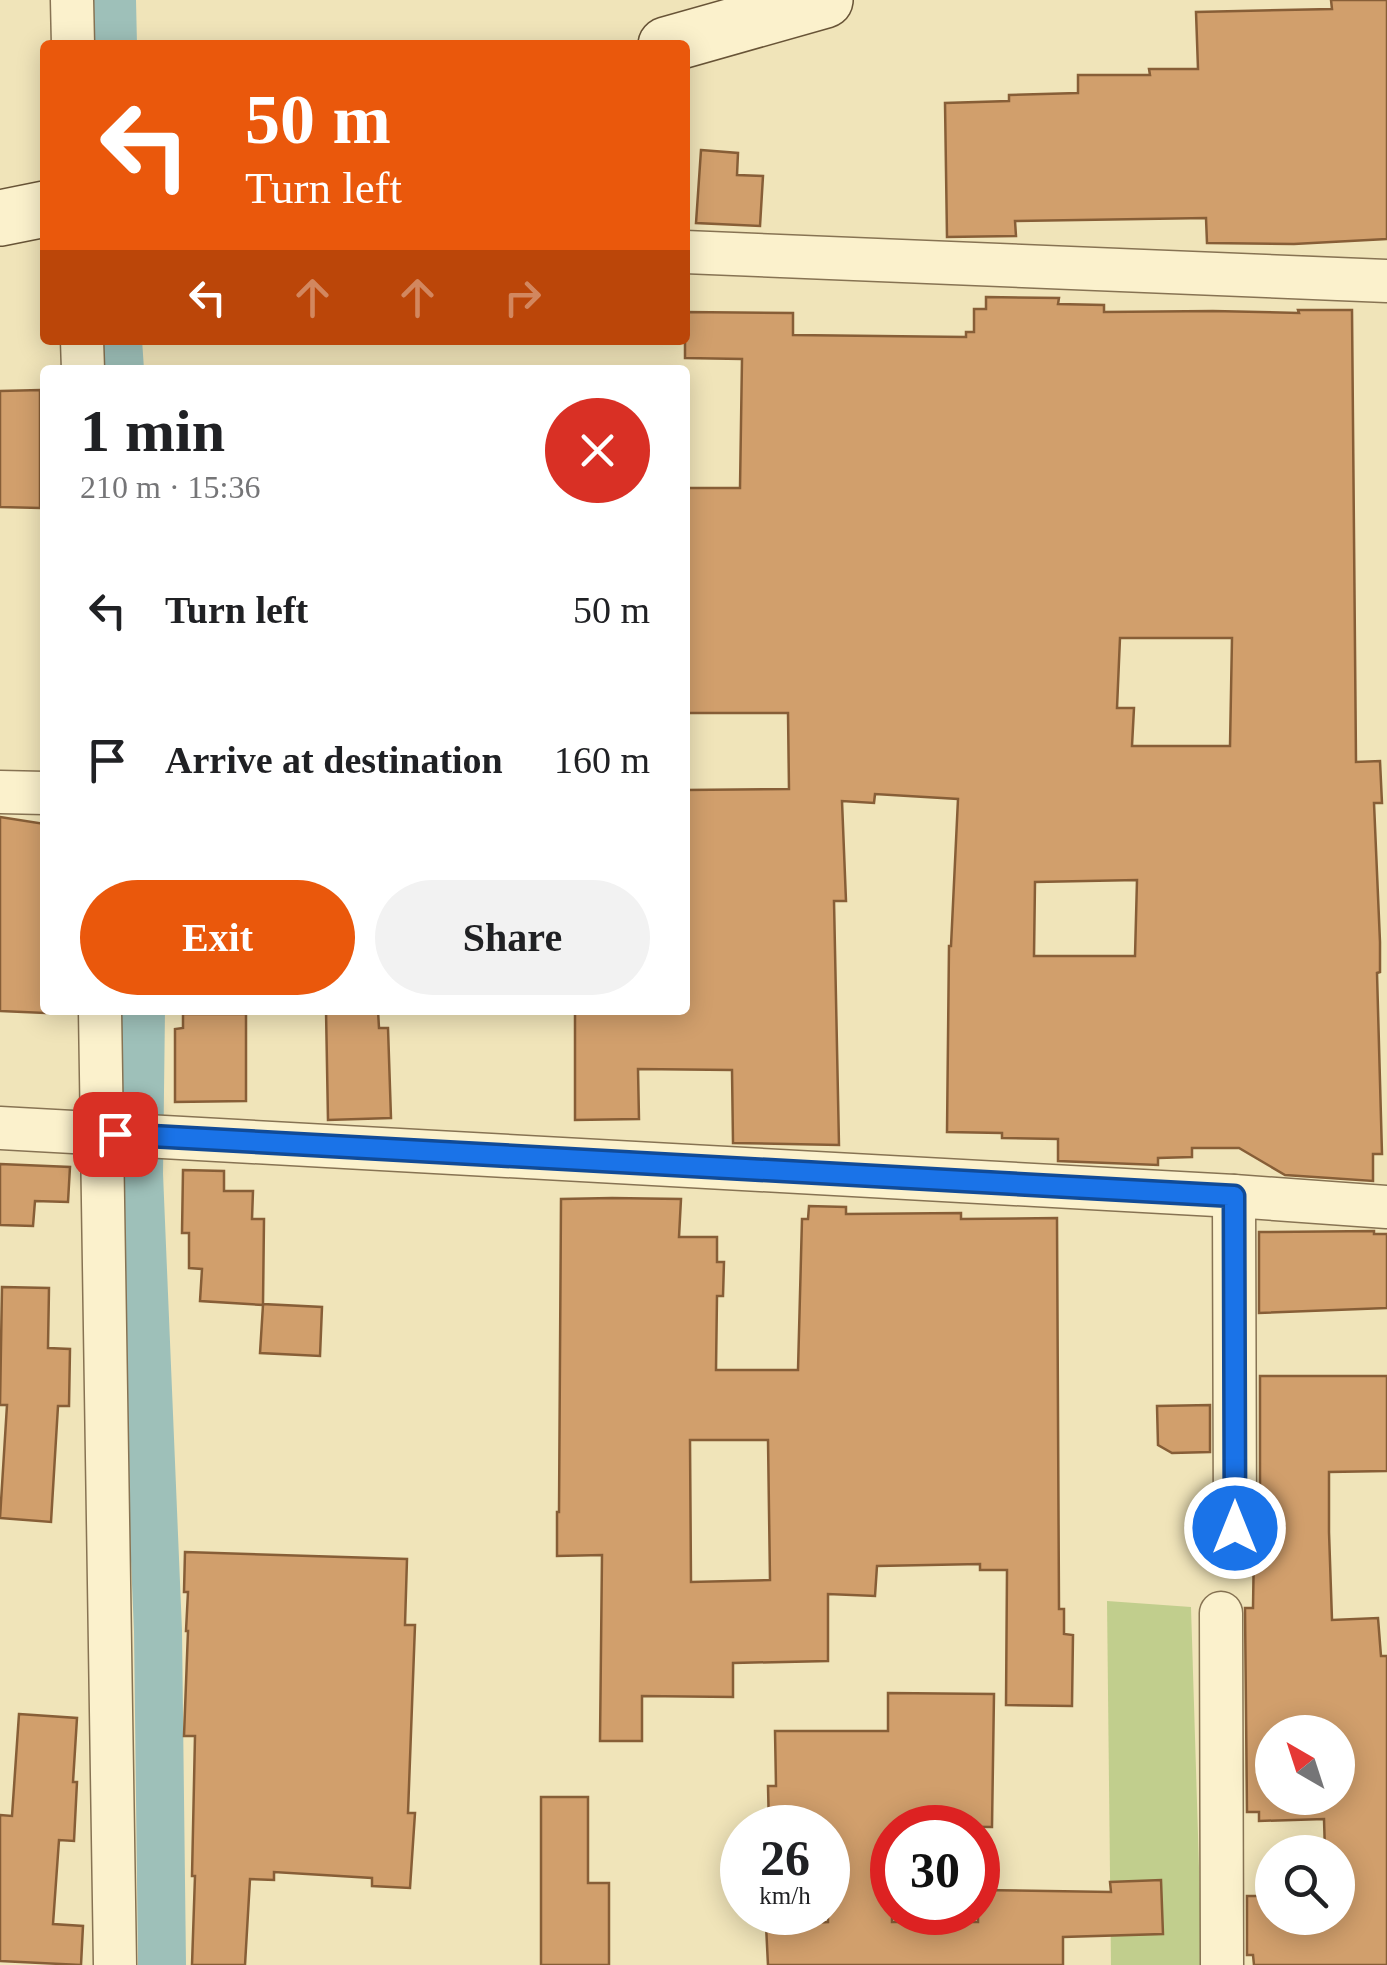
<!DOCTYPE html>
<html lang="en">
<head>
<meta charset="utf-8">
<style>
  :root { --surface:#fff; --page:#f2f2f2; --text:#202124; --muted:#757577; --accent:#ea580c }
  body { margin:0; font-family:"Times New Roman",serif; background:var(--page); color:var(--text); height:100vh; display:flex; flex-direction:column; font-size:38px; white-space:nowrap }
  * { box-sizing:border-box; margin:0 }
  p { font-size:32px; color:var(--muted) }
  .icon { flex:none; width:55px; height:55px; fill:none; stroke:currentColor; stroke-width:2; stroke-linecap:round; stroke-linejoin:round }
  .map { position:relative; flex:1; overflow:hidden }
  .side { position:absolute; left:40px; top:365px; width:650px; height:650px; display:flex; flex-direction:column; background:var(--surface); border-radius:10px; box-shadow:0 5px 25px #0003 }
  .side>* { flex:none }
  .hud { position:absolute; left:40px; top:40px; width:650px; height:305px; border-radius:10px; box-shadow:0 5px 25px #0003; background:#ea580c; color:#fff; overflow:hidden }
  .needle { width:65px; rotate:321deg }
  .fabs { position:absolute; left:1255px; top:1715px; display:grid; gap:20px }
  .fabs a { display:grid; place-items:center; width:100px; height:100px; border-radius:50%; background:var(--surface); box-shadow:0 5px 25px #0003; font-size:50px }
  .speed { position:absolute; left:720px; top:1805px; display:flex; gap:20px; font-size:50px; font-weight:700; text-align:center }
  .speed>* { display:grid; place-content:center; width:130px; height:130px; border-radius:50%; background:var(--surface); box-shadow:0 5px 25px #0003; line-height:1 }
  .speed small { font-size:25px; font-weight:400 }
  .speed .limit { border:15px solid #d22; background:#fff; color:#111 }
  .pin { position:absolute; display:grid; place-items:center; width:85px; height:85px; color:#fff; margin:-42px; border-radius:20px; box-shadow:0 5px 15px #0006 }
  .me { position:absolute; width:110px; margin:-55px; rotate:0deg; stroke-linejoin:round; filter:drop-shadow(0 0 8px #0008) }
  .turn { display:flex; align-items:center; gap:35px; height:210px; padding:0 40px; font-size:45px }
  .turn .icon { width:130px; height:130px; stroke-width:2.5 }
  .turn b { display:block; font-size:70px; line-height:85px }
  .lanes { display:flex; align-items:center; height:95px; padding:0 40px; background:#0003; justify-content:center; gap:50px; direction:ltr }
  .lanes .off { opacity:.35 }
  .round { display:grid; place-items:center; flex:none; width:105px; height:105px; border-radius:52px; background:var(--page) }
  .summary { display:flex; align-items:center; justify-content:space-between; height:170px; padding:0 40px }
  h1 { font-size:60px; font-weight:800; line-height:75px }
  .cta { display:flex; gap:20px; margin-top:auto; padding:20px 40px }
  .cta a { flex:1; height:115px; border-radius:60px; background:var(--accent); color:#fff; font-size:40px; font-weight:800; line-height:115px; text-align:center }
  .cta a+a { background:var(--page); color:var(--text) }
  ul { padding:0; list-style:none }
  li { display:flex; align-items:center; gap:30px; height:150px; padding:0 40px }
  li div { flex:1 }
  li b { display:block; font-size:38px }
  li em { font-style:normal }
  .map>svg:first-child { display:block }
  .green { fill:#c1ce8d }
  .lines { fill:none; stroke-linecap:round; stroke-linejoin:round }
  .canal { stroke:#9ec0b9; stroke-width:48 }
  .building { fill:#d19f6c; stroke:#875e37; stroke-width:2.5; fill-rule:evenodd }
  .street-casing { stroke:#877353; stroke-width:45 }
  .secondary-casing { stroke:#685437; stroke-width:58 }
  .street { stroke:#fbf1cc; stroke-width:42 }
  .secondary { stroke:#fbf1cc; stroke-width:55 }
  .route-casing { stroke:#114b97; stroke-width:25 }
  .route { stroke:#1a73e8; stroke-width:18 }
</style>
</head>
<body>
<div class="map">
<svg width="1387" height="1965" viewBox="0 0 1387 1965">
  <rect width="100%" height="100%" fill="#f0e4b9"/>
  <!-- green -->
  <polygon class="green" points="1107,1601 1191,1607 1202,1965 1111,1965"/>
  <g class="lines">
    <!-- canal -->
    <g class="canal">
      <polyline points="112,0 113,45"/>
      <polyline points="118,340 120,370"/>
      <polyline points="141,1010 139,1174 158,1631 162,1965"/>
    </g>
  </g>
  <!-- building -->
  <g class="building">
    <polygon points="1331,0 1387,0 1387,239 1294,244 1207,243 1206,218 1015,221 1016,236 947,237 945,103 1009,101 1009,95 1078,93 1078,75 1150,75 1149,69 1198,69 1196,12 1332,9"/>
    <polygon points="701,150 738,153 737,175 763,176 760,226 696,223"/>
    <path d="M986 297 1059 298 1058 304 1104 305V312L1213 311 1299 313 1298 310H1352L1356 762 1380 761 1382 803H1374L1380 942V972L1377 973 1382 1154H1373V1181L1285 1175 1239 1148H1192V1157L1158 1158V1165L1058 1161V1139L1002 1138V1133L947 1132 949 946H951L958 799 875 794 874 803 842 801 846 901H834L839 1145 733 1143 732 1070 638 1069 639 1119 575 1120V1010H685V790L789 789 788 713H685V488H740L742 359 685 358V312L793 313V335L966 337V332H974V309H986ZM1120 638H1232L1230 746H1132L1134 708H1117ZM1137 880 1135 956H1034L1035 882Z"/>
    <polygon points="40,390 40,508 0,507 0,391"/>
    <polygon points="0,817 45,824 45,1013 0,1011"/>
    <polygon points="326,1010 378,1010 379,1028 388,1028 391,1118 328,1120"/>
    <polygon points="183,1014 246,1014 246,1101 175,1102 175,1029 183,1028"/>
    <polygon points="0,1164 70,1167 68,1202 35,1201 33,1226 0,1225"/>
    <polygon points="183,1170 224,1171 224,1191 253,1191 252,1219 264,1219 263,1304 322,1307 320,1356 260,1353 263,1305 200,1301 202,1269 189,1268 189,1233 182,1233"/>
    <path d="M612 1198 681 1199 679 1237H717V1262H724L723 1296H717L716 1370H798L802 1219H808L809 1206 846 1207V1214L961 1213V1219L1057 1218 1059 1609H1064V1634L1073 1635 1072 1706 1006 1705 1007 1570H980V1564L877 1566 875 1596 828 1594V1661L733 1663V1697L642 1696V1741H600L602 1555 557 1556V1512H559L561 1199ZM690 1440H768L770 1580 691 1582Z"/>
    <polygon points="1374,1231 1374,1234 1387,1234 1387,1308 1259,1313 1259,1232"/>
    <polygon points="2,1287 49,1288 48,1348 70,1349 69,1406 58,1406 51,1522 0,1518 7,1405 0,1405"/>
    <path d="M1260 1376H1387V1471L1329 1472V1532L1332 1620 1378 1618 1381 1656H1387V1965H1254L1253 1955H1247V1896H1272V1918H1338V1852H1325L1324 1819 1259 1821V1812H1247L1245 1608H1253L1254 1544 1260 1529ZM1272 1732H1338V1798H1272Z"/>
    <polygon points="1210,1405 1210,1452 1172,1453 1158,1445 1157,1406"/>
    <polygon points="185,1552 407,1559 405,1625 415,1625 408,1813 415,1813 410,1888 372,1886 372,1878 274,1872 274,1880 250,1879 245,1965 192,1965 195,1876 192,1876 195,1736 184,1736 188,1631 186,1631 188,1592 184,1592"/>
    <polygon points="888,1693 994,1694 992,1827 892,1826 892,1922 978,1922 978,1890 1111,1892 1110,1882 1161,1880 1163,1934 1063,1937 1063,1965 768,1965 766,1925 828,1922 828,1828 769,1828 768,1786 776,1786 775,1731 888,1731"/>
    <polygon points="19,1714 77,1718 73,1782 77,1782 74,1841 59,1840 53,1924 83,1926 81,1965 0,1961 0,1815 12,1816"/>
    <polygon points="541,1797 588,1797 588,1883 609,1883 609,1965 541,1965"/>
  </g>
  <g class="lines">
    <!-- street casing -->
    <g class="street-casing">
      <g id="street">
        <polyline points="72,0 73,45"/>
        <polyline points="685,252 1387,281"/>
        <polyline points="82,340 83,370"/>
        <polyline points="0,792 45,793"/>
        <polyline points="100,1010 115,1965"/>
        <polyline points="0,1128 1234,1196 1387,1207"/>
        <polyline points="1234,1196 1235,1529"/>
        <polyline points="1221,1613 1222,1965"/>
      </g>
    </g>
    <!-- secondary casing -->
    <g class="secondary-casing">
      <g id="secondary">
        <polyline points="666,45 825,0"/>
        <polyline points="0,218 45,209"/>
      </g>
    </g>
    <!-- street -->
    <use href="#street" class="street"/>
    <!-- secondary -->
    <use href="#secondary" class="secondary"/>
  </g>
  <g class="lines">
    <!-- route casing -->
    <g class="route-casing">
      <polyline id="route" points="115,1134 1234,1196 1235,1528"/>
    </g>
    <!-- route -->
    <use href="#route" class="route"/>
  </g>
</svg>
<div class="fabs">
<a><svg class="needle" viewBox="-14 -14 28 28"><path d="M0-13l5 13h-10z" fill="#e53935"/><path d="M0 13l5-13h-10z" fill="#757577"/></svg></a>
<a><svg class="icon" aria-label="search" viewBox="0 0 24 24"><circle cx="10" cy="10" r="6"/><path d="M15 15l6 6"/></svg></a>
</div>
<div class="speed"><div>26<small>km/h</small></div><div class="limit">30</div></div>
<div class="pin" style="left:115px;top:1134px;background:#d93025"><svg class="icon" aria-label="arrive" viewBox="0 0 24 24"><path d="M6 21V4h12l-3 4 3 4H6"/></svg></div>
<svg class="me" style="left:1235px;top:1528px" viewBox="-20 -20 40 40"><circle r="17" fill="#1a73e8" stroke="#fff" stroke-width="3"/><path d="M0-11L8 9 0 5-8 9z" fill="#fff"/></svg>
<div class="hud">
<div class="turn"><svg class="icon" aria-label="left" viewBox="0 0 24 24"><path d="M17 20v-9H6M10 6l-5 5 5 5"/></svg><div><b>50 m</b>Turn left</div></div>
<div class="lanes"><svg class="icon" aria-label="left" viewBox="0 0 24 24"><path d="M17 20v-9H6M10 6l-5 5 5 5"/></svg><svg class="icon off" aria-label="ahead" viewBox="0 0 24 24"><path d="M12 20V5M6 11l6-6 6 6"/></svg><svg class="icon off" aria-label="ahead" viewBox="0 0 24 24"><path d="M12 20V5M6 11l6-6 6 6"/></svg><svg class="icon off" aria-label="right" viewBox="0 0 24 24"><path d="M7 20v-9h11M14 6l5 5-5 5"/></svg></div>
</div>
<section class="side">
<div class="summary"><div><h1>1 min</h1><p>210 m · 15:36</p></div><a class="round" style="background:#d93025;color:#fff"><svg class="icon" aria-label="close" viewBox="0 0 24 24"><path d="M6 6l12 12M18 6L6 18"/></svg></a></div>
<ul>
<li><svg class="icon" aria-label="left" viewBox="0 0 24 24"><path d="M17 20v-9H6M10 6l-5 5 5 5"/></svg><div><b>Turn left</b></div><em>50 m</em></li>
<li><svg class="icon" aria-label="arrive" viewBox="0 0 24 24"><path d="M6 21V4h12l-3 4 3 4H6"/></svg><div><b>Arrive at destination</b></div><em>160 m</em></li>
</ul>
<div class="cta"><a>Exit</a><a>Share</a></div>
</section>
</div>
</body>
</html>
